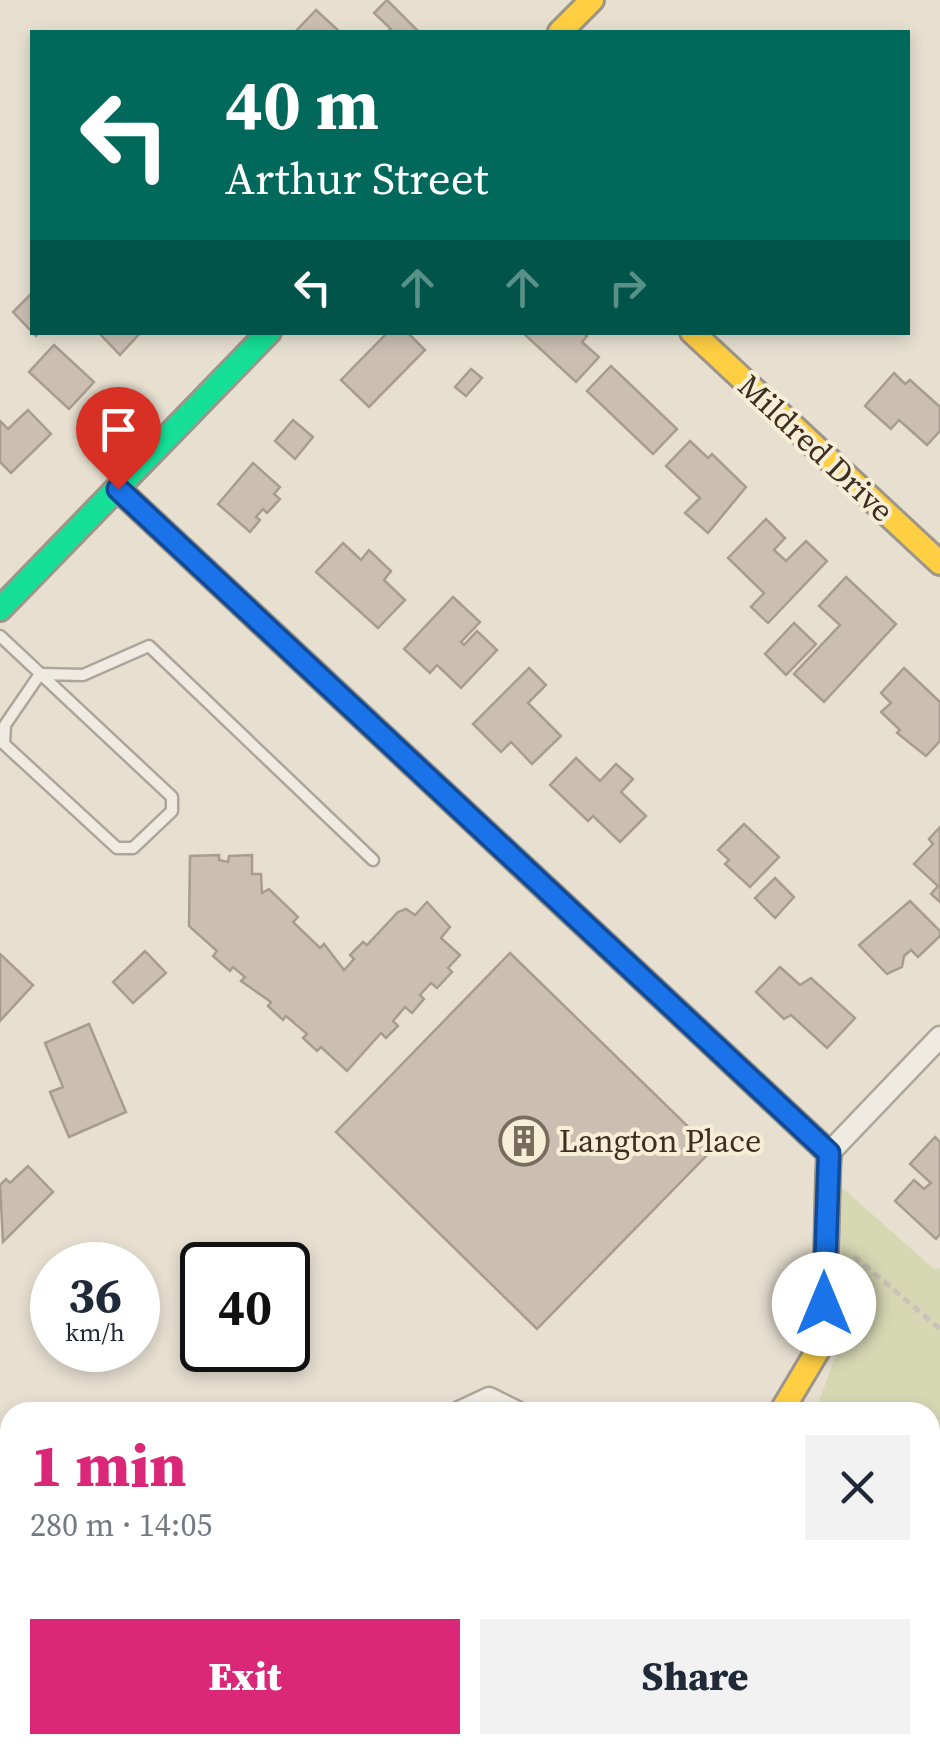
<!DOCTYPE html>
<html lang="en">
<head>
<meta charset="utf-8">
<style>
  :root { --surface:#fff; --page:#f2f2f3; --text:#1f2937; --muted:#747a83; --accent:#db2777 }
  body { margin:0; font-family:"Source Serif 4",serif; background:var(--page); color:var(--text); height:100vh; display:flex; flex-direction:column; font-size:38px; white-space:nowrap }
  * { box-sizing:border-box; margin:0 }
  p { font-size:32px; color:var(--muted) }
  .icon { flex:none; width:55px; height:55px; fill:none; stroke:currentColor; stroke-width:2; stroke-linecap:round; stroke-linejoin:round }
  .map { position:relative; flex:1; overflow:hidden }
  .details { position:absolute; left:0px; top:1402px; width:940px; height:352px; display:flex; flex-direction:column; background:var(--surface); border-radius:30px 30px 0 0; box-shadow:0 5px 15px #0003 }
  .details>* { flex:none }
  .guide { position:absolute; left:30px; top:30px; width:880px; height:305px; border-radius:0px; box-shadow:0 5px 15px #0003; background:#00695c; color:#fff; overflow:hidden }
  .speed { position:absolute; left:30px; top:1242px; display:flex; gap:20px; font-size:50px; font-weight:700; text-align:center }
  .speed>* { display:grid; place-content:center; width:130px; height:130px; border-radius:50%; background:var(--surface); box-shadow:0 5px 15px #0003; line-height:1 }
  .speed small { font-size:25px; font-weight:400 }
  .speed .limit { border:5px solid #111; border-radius:15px; background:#fff; color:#111 }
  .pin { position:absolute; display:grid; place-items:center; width:85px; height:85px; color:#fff; margin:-102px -42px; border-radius:50% 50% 50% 0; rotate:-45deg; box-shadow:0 0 10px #0007 }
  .pin .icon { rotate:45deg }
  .me { position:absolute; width:110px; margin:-55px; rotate:0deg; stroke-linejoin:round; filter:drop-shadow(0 0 8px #0008) }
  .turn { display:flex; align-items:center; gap:35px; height:210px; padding:0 30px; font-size:45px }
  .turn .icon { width:130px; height:130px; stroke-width:2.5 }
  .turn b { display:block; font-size:70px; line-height:85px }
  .lanes { display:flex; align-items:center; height:95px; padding:0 30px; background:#0003; justify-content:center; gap:50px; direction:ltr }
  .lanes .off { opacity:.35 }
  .round { display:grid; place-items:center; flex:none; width:105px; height:105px; border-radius:0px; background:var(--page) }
  .headline { display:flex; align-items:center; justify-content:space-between; height:170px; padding:0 30px }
  h1 { font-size:60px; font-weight:800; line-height:75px; color:var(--accent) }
  .cta { display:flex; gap:20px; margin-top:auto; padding:20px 30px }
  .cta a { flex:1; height:115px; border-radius:0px; background:var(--accent); color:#fff; font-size:40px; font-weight:800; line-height:115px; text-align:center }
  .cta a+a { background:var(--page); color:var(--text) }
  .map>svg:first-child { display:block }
  .green { fill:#d6d7b3 }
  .building { fill:#cbbfb2; stroke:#a89c90; stroke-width:2.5 }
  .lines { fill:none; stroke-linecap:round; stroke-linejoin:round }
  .lane-casing { stroke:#ada599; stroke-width:15 }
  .street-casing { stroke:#ada599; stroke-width:25 }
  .fast-casing { stroke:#9c958a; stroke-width:28 }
  .slow-casing { stroke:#9c958a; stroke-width:28 }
  .path { stroke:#c8c2b9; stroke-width:5; stroke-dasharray:8 5; stroke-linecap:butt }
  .lane { stroke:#efebe3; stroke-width:10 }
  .street { stroke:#efebe3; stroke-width:20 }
  .fast { stroke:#16e098; stroke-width:22 }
  .slow { stroke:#ffcf43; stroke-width:22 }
  .route-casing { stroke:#114b97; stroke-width:25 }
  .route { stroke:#1a73e8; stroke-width:18 }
  .labels { text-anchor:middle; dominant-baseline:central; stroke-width:8; stroke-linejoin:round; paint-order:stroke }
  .street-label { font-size:32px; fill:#3d2e20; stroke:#f7eed8 }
  .poi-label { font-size:32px; fill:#3d2e20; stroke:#f7eed8; text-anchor:start }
</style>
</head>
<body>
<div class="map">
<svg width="940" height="1754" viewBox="0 0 940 1754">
  <rect width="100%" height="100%" fill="#e7e0d1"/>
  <!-- green -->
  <polygon class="green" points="837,1183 934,1269 940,1268 940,1754 265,1754 274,1745 930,1745 930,1412 815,1412 847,1325"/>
  <!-- building -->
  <g class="building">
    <polygon points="387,0 419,32 387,32 391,29 374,13"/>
    <polygon points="316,10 340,32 295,32"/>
    <polygon points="32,293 32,332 40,332 36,336 13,312"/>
    <polygon points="98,332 141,332 120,355"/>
    <polygon points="388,332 407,332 425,350 369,407 341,380"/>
    <polygon points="522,332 583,332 587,336 582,342 599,357 576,382"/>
    <polygon points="54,345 94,382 69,409 29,372"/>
    <polygon points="611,366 677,429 653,454 587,391"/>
    <polygon points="471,369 482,378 466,396 455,387"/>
    <polygon points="894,373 905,384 910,380 940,407 940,431 927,445 899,420 891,429 865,406"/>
    <polygon points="28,410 51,434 11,473 0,462 0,421 8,429"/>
    <polygon points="293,420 313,437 295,459 275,441"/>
    <polygon points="690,441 708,458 712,454 746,487 708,533 685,513 700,498 666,466"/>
    <polygon points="253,463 280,487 274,494 280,499 267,513 263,509 256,517 260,520 250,532 218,504"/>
    <polygon points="766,519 785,538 774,550 786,561 806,541 827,561 768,623 751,607 764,593 728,558"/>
    <polygon points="343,543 361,560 369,550 391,571 384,580 405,600 378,628 316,572"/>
    <polygon points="846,577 896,624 824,702 794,674 840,625 819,606"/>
    <polygon points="453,597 480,622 461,642 464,645 477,631 497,650 461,688 437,665 430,673 404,649"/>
    <polygon points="794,623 816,644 786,675 765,654"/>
    <polygon points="529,668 546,685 528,703 561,736 532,764 511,742 501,752 473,724"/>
    <polygon points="904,668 940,702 940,741 926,756 897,733 900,730 881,712 891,703 881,693"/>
    <polygon points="576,758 600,781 616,764 633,779 621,792 646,816 620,842 593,816 588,821 550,785"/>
    <polygon points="744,824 779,857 750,887 725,864 729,860 718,850"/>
    <polygon points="940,827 940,902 931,894 938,886 914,864 933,844 929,839"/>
    <polygon points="219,855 219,860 228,862 229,856 252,855 252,874 261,874 262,893 269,889 298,917 293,922 320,948 324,944 344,970 354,959 350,955 363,942 367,945 398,912 406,909 415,915 427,902 450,927 441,938 460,955 448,968 452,972 437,988 431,983 420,995 424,999 412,1013 405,1007 393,1021 398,1026 386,1038 381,1033 347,1071 321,1047 317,1051 303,1038 307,1034 286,1016 283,1020 268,1006 271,1002 241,981 245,977 233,967 230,971 213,956 217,951 189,926 190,856"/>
    <polygon points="775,878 794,897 775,918 755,898"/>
    <polygon points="910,901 940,931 940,936 918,957 911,950 904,956 902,967 887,974 859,945"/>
    <polygon points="145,951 166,973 133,1003 113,982"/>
    <polygon points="510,953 712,1150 537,1329 336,1132"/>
    <polygon points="0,954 33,985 0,1021"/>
    <polygon points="780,967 800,985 811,978 855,1018 827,1048 791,1015 784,1019 756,992"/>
    <polygon points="89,1024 126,1112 69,1137 50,1092 63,1087 45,1043"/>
    <polygon points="935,1137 940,1142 940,1234 936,1239 895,1201 914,1180 924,1189 931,1183 910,1164"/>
    <polygon points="28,1166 53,1192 3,1242 0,1185 6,1179 10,1183"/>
    <polygon points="0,1654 10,1664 10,1727 0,1718"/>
    <polygon points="31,1745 105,1745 114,1754 40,1754"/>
  </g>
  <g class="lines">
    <!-- lane casing -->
    <g class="lane-casing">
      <g id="lane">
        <polyline points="0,636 172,797 172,811 133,848 117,848 4,744 5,725 40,674"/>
        <polyline points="41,674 83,675 149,646 373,860"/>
      </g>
    </g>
    <!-- street casing -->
    <g class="street-casing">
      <g id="street">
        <polyline points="829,1153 940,1037"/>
        <polyline points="459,1412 489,1398 517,1412"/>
      </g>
    </g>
    <!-- fast casing -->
    <g class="fast-casing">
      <g id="fast">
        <polyline points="118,489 829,1153 828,1176"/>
        <polyline points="0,609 269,332"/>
      </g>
    </g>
    <!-- slow casing -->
    <g class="slow-casing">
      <g id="slow">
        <polyline points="560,32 592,0"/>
        <polyline points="692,332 940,563"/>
        <polyline points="781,1412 824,1340 828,1176"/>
      </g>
    </g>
    <!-- path -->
    <polyline class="path" points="854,1256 940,1329"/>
    <!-- lane -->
    <use href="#lane" class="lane"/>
    <!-- street -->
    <use href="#street" class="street"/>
    <!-- fast -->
    <use href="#fast" class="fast"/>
    <!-- slow -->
    <use href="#slow" class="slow"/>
  </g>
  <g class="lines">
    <!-- route casing -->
    <g class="route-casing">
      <polyline id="route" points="118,489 829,1153 824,1304"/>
    </g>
    <!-- route -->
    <use href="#route" class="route"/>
  </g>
  <!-- icons -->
  <defs>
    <g id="building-ring" transform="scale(2.5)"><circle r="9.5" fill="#f7eed8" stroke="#786c5e" stroke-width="1.5"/><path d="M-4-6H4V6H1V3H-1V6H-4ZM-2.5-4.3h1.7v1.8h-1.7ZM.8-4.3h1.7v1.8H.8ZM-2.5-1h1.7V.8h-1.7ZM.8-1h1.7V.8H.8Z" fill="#786c5e"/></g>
  </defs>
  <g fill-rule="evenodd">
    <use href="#building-ring" x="524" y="1141"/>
  </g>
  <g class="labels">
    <!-- street labels -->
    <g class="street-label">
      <text transform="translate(816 448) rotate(43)">Mildred Drive</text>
    </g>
    <!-- poi labels -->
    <g class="poi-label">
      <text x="559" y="1141">Langton Place</text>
    </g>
  </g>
</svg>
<div class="speed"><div>36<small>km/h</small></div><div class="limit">40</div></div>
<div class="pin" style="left:118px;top:489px;background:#d93025"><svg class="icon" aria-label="arrive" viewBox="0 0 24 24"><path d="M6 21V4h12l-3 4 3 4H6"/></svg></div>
<svg class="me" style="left:824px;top:1304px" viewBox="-20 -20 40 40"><circle r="19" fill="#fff"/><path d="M0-13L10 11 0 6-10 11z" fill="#1a73e8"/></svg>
<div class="guide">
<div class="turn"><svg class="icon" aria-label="left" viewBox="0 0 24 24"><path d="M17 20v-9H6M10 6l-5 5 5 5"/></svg><div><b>40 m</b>Arthur Street</div></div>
<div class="lanes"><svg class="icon" aria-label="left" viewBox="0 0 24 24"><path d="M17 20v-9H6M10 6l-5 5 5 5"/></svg><svg class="icon off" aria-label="ahead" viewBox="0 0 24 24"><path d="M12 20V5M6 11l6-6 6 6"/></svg><svg class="icon off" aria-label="ahead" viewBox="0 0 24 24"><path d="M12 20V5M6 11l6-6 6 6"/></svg><svg class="icon off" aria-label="right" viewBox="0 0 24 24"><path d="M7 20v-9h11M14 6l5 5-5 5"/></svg></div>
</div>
<section class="details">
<div class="headline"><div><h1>1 min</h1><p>280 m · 14:05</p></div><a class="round"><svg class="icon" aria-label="close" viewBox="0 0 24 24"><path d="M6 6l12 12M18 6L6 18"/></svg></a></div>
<div class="cta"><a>Exit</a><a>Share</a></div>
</section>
</div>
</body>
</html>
